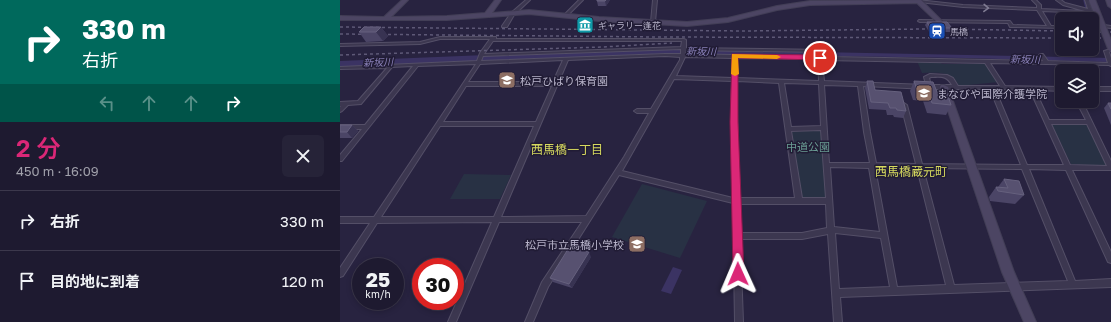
<!DOCTYPE html>
<html lang="ja">
<head>
<meta charset="utf-8">
<style>
  :root { --surface:#1e1a30; --page:#262338; --text:#f1f3f6; --muted:#a1a1ab; --line:#3c384c; --accent:#db2777 }
  body { margin:0; font-family:"Golos Text","Noto Sans JP",sans-serif; background:var(--page); color:var(--text); height:100vh; display:flex; flex-direction:column; font-size:15px; white-space:nowrap }
  * { box-sizing:border-box; margin:0 }
  p { font-size:13px; color:var(--muted) }
  .icon { flex:none; width:22px; height:22px; fill:none; stroke:currentColor; stroke-width:2; stroke-linecap:round; stroke-linejoin:round }
  .map { position:relative; flex:1; overflow:hidden }
  .sheet { display:flex; flex-direction:column; background:var(--surface); width:340px }
  .sheet>* { flex:none }
  .hud { background:#00695c; color:#fff; overflow:hidden }
  .buttons { position:absolute; left:715px; top:12px; display:grid; gap:8px }
  .buttons a { display:grid; place-items:center; width:44px; height:44px; border-radius:6px; background:var(--surface); box-shadow:0 2px 6px #0003,0 0 0 1px var(--line); font-size:20px }
  .speed { position:absolute; left:12px; top:258px; display:flex; gap:8px; font-size:20px; font-weight:700; text-align:center }
  .speed>* { display:grid; place-content:center; width:52px; height:52px; border-radius:50%; background:var(--surface); box-shadow:0 2px 6px #0003,0 0 0 1px var(--line); line-height:1 }
  .speed small { font-size:10px; font-weight:400 }
  .speed .limit { border:6px solid #d22; background:#fff; color:#111 }
  .pin { position:absolute; display:grid; place-items:center; width:34px; height:34px; color:#fff; margin:-17px; border:2px solid #fff; border-radius:50%; box-shadow:0 1px 4px #0007 }
  .me { position:absolute; width:44px; margin:-22px; rotate:359deg; stroke-linejoin:round; filter:drop-shadow(0 0 3px #0008) }
  .turn { display:flex; align-items:center; gap:14px; height:84px; padding:0 16px; font-size:18px }
  .turn .icon { width:52px; height:52px; stroke-width:2.5 }
  .turn b { display:block; font-size:28px; line-height:34px }
  .lanes { display:flex; align-items:center; height:38px; padding:0 16px; background:#0003; justify-content:center; gap:20px; direction:ltr }
  .lanes .off { opacity:.35 }
  .round { display:grid; place-items:center; flex:none; width:42px; height:42px; border-radius:6px; background:var(--page) }
  .overview { display:flex; align-items:center; justify-content:space-between; height:68px; padding:0 16px }
  h1 { font-size:24px; font-weight:600; line-height:30px; color:var(--accent) }
  ul { padding:0; list-style:none }
  li { display:flex; align-items:center; gap:12px; height:60px; padding:0 16px; border-top:1px solid var(--line) }
  li div { flex:1 }
  li b { display:block; font-size:15px }
  li em { font-style:normal }
  main { display:flex; flex:1; min-height:0 }
  .map>svg:first-child { display:block }
  .green { fill:#283144 }
  .water { fill:#3b3363 }
  .lines { fill:none; stroke-linecap:round; stroke-linejoin:round }
  .stream { stroke:#3b3363; stroke-width:1.5 }
  .river { fill:#3b3363; fill-rule:evenodd }
  .street-casing { stroke:#544f67; stroke-width:2 }
  .secondary-casing { stroke:#423e56; stroke-width:2 }
  .street { fill:#3c3750; fill-rule:evenodd }
  .secondary { fill:#4c4563; fill-rule:evenodd }
  .rail { stroke:#5e5977; stroke-width:1.5; stroke-dasharray:3 3; stroke-linecap:butt }
  .secondary-bridge-casing { stroke:#423e56; stroke-width:8; stroke-linecap:butt }
  .secondary-bridge { stroke:#4c4563; stroke-width:6 }
  .wall { fill:#4b4566 }
  .shaded-wall { fill:#383352 }
  .building { fill:#575170; stroke:#66617e }
  .oneway { stroke:#807c93 }
  .route { fill:#db2777; stroke:#8e194d }
  .slow { fill:#f59e0b }
  .labels { text-anchor:middle; dominant-baseline:central; stroke-width:3; stroke-linejoin:round; paint-order:stroke }
  .far-poi-label { font-size:9px; fill:#b8b4ca; stroke:#211c35; text-anchor:start }
  .far-water-label { font-size:10px; font-style:italic; fill:#8a81b8; stroke:#211c35 }
  .poi-label { font-size:11px; fill:#b8b4ca; stroke:#211c35; text-anchor:start }
  .park-label { font-size:11px; fill:#6a9c93; stroke:#211c35 }
  .neighbourhood-label { font-size:12px; fill:#d7da5f; stroke:#211c35 }
</style>
</head>
<body>
<main>
<section class="sheet">
<div class="hud">
<div class="turn"><svg class="icon" aria-label="right" viewBox="0 0 24 24"><path d="M7 20v-9h11M14 6l5 5-5 5"/></svg><div><b>330 m</b>右折</div></div>
<div class="lanes"><svg class="icon off" aria-label="left" viewBox="0 0 24 24"><path d="M17 20v-9H6M10 6l-5 5 5 5"/></svg><svg class="icon off" aria-label="ahead" viewBox="0 0 24 24"><path d="M12 20V5M6 11l6-6 6 6"/></svg><svg class="icon off" aria-label="ahead" viewBox="0 0 24 24"><path d="M12 20V5M6 11l6-6 6 6"/></svg><svg class="icon" aria-label="right" viewBox="0 0 24 24"><path d="M7 20v-9h11M14 6l5 5-5 5"/></svg></div>
</div>
<div class="overview"><div><h1>2 分</h1><p>450 m · 16:09</p></div><a class="round"><svg class="icon" aria-label="close" viewBox="0 0 24 24"><path d="M6 6l12 12M18 6L6 18"/></svg></a></div>
<ul>
<li><svg class="icon" aria-label="right" viewBox="0 0 24 24"><path d="M7 20v-9h11M14 6l5 5-5 5"/></svg><div><b>右折</b></div><em>330 m</em></li>
<li><svg class="icon" aria-label="arrive" viewBox="0 0 24 24"><path d="M6 21V4h12l-3 4 3 4H6"/></svg><div><b>目的地に到着</b></div><em>120 m</em></li>
</ul>
</section>
<div class="map">
<svg width="771" height="322" viewBox="0 0 771 322">
  <rect width="100%" height="100%" fill="#282340"/>
  <!-- green -->
  <g class="green">
    <path d="M577 61H598L602 64H647L659 82 619 86C611 70 598 73 582 73Z"/>
    <polygon points="712,124 743,124 750,127 766,163 766,166 731,164 712,125"/>
    <polygon points="479,130 482,132 486,197 483,199 465,199 461,197 451,132"/>
    <polygon points="124,174 171,175 160,199 110,199"/>
    <polygon points="302,184 367,201 340,258 272,237"/>
  </g>
  <!-- water -->
  <g class="water">
    <polygon points="427,51 771,58 771,62 625,58 426,55"/>
    <polygon points="333,267 342,270 331,294 321,291"/>
  </g>
  <g class="lines">
    <!-- stream -->
    <polyline class="stream" points="744,0 746,8"/>
    <!-- river -->
    <polygon class="river" points="336,47 441,50 445,53 441,56 336,53 0,67 0,61"/>
    <!-- street casing -->
    <g class="street-casing">
      <g id="street">
        <polygon points="186,0 190,0 174,15 167,27 162,27 162,26 171,13"/>
        <polygon points="239,0 243,0 227,16 225,16 225,14"/>
        <polygon points="313,0 317,0 315,22 313,23 311,22"/>
        <polygon points="578,0 623,5 697,8 697,5 692,0 696,0 701,5 701,9 745,11 723,5 716,0 721,0 725,3 748,9 745,0 749,0 757,21 764,25 771,26 771,28 761,27 754,23 750,13 702,11 711,26 722,26 722,28 672,27 670,27 668,23 580,22 578,21 579,20 669,21 670,21 673,25 707,26 697,10 623,7 579,2 577,1"/>
        <polygon points="752,27 757,27 759,28 757,29 752,29"/>
        <path d="M100 37H156V39H344L346 40V48L486 50 488 51 491 57 703 61 699 55 701 54H703L708 61 768 63 764 51 771 49V51L769 52 771 58V66L769 65 650 63 665 86 722 87V91L695 90 709 120H746L736 101H742L771 161V170H732L771 252V263L768 262 726 170 689 169 735 281 771 279V287L500 297 502 322H494L488 234 462 239H400L403 322H395L393 203 279 175 208 287 193 322H185L202 282 242 222H159L116 322H108L152 222 37 223 3 276 0 277V268L30 223H0V217H34L136 64 78 66 2 161H0V155L22 129H0V125H25L73 66 52 67 21 104 8 105 2 111 0 112V107L1 106H0V102L18 101 47 68 0 69V67L137 61 140 53 150 39H100L80 44 0 46V44L80 42ZM153 41H342L341 47 144 54ZM341 49V54H325L141 61 143 56ZM346 50 484 52 486 57 345 54ZM325 56 340 57V60L311 109H297L294 111 297 113H309L284 157 246 216 161 217 228 60ZM345 57 393 58 392 78 336 76ZM397 58 478 59 479 81 397 78ZM223 60 213 82H128L140 64ZM482 60 645 63 660 86H618L613 78 607 75 590 74 584 77 586 85 484 81ZM591 77C602 77 606 75 612 85H591L589 78ZM334 79 392 81 391 112 393 198 282 171ZM397 81 439 83 455 198H399L397 112ZM444 83 479 84 481 126 451 127ZM484 85 518 86 524 132 530 163H489ZM126 86H212L196 122H103ZM523 86 589 89H650L681 165 582 164 567 105 564 103 561 105 576 164 536 163 530 132ZM655 89 690 90 724 165H687ZM711 124H747L767 166 730 165ZM100 126H194L154 217H41ZM481 130 486 198H462L451 131ZM490 167 529 168 540 232 494 227ZM535 168H577L606 285 557 287ZM583 168 682 169 728 281 614 285ZM399 204H486L487 228 462 233H400ZM495 233 541 238 550 287 499 289Z"/>
        <rect x="752" y="87" width="19" height="4"/>
      </g>
    </g>
    <!-- secondary casing -->
    <g class="secondary-casing">
      <g id="secondary">
        <polygon points="62,0 68,0 51,17 107,16 145,13 155,0 161,0 152,13 189,10 259,17 347,22 388,18 437,6 470,1 581,0 602,21 597,22 577,3 470,5 437,10 388,22 347,26 259,21 189,14 107,20 0,20 0,16 44,17"/>
        <polygon points="766,0 771,0 771,8 768,6"/>
        <polygon points="601,85 604,85 608,87 674,272 696,322 684,322 662,272 600,87"/>
      </g>
    </g>
    <!-- street -->
    <use href="#street" class="street"/>
    <!-- secondary -->
    <use href="#secondary" class="secondary"/>
    <!-- rail -->
    <g class="rail">
      <polyline points="0,27 403,31 587,29"/>
      <polyline points="608,29 722,31"/>
      <polyline points="752,32 771,32"/>
      <polyline points="0,34 317,37 722,38"/>
      <polyline points="752,38 771,38"/>
      <polyline points="0,55 263,47 332,43"/>
    </g>
    <!-- secondary-bridge casing -->
    <g class="secondary-bridge-casing">
      <polyline id="secondary-bridge" points="752,0 771,48"/>
    </g>
    <!-- secondary-bridge -->
    <use href="#secondary-bridge" class="secondary-bridge"/>
  </g>
  <!-- wall -->
  <g class="wall">
    <polygon points="270,0 266,6 258,6 257,1"/>
    <polygon points="252,22 247,27 241,26 241,25"/>
    <polygon points="587,22 612,28 610,32 589,32 585,25"/>
    <polygon points="41,27 48,36 43,41 26,42 19,32"/>
    <polygon points="527,81 535,90 566,111 563,118 554,117 553,115 547,115 546,110 529,109 525,88"/>
    <polygon points="574,81 597,92 611,105 606,115 587,113 583,101 573,100 570,91"/>
    <polygon points="768,103 771,103 771,125 764,108"/>
    <polygon points="0,125 12,125 18,131 12,138 0,138"/>
    <polygon points="664,179 684,195 675,204 650,201 649,197 656,187 658,187"/>
    <polygon points="251,257 232,288 213,282 210,278"/>
  </g>
  <!-- shaded-wall -->
  <g class="shaded-wall">
    <polygon points="266,0 270,0 266,6 265,1"/>
    <polygon points="251,20 252,22 247,27 247,25"/>
    <polygon points="41,27 48,36 43,41 36,32"/>
    <polygon points="12,125 18,131 12,138 7,132"/>
    <polygon points="249,252 251,257 232,288 229,284"/>
  </g>
  <!-- building -->
  <g class="building">
    <polygon points="257,0 266,0 265,1 257,1"/>
    <polygon points="246,20 251,20 247,25 241,25"/>
    <polygon points="587,22 607,22 612,28 590,28"/>
    <polygon points="24,27 41,27 36,32 19,32"/>
    <polygon points="527,81 533,81 535,90 561,92 566,111 557,110 556,108 550,108 548,103 531,102"/>
    <polygon points="574,81 593,82 597,92 607,93 611,105 592,103 588,91 577,90"/>
    <polygon points="768,103 771,103 771,109"/>
    <polygon points="0,125 12,125 7,132 0,132"/>
    <polygon points="664,179 679,181 684,195 658,191 656,187 668,188"/>
    <polygon points="230,246 249,252 229,284 210,278"/>
  </g>
  <!-- one-way arrows -->
  <defs><path id="oneway-chevron" d="M-2-3.5L2.5 0L-2 3.5" fill="none" stroke-width="1.6" stroke-linecap="round" stroke-linejoin="round"/></defs>
  <use class="oneway" href="#oneway-chevron" transform="translate(646 8) rotate(2)"/>
  <!-- route -->
  <polygon class="route" points="392,54 480,55 483,58 480,60 398,58 398,122 404,274 403,278 398,280 394,278 393,274 390,122"/>
  <!-- slow -->
  <polygon class="slow" points="392,54 437,55 441,57 437,59 398,58 399,74 395,76 391,74"/>
  <!-- icons -->
  <defs>
    <g id="museum-square" transform="scale(0.9)"><rect x="-9" y="-9" width="18" height="18" rx="4" fill="#0f9aa8" stroke="#211c35"/><path d="M0-6L6-3V-2H-6V-3ZM-5-1h2V3h-2ZM-1-1h2V3h-2ZM3-1h2V3H3ZM-6 4H6V6H-6Z" fill="#fff"/></g>
    <g id="station-square" transform="scale(0.9)"><rect x="-9" y="-9" width="18" height="18" rx="4" fill="#1a4fb4" stroke="#211c35"/><path d="M-3-6H3Q5-6 5-4V2Q5 4 3 4L4.5 6H3L1.5 4h-3L-3 6H-4.5L-3 4Q-5 4-5 2V-4Q-5-6-3-6ZM-3.5-4v3h7v-3ZM-3.5 1v1.5H-2V1ZM2 1v1.5H3.5V1Z" fill="#fff"/></g>
    <g id="school-square" transform="scale(0.9)"><rect x="-9" y="-9" width="18" height="18" rx="4" fill="#8d6e63" stroke="#211c35"/><path d="M0-5L7-2L0 1L-7-2ZM-4 1L0 2.5L4 1V4Q0 6-4 4Z" fill="#fff"/></g>
    <g id="university-square" transform="scale(0.9)"><rect x="-9" y="-9" width="18" height="18" rx="4" fill="#8d6e63" stroke="#211c35"/><path d="M0-5L7-2L0 1L-7-2ZM-4 1L0 2.5L4 1V4Q0 6-4 4Z" fill="#fff"/></g>
  </defs>
  <g fill-rule="evenodd">
    <use href="#museum-square" x="245" y="25"/>
    <use href="#station-square" x="597" y="31"/>
    <use href="#school-square" x="167" y="80"/>
    <use href="#university-square" x="584" y="93"/>
    <use href="#school-square" x="297" y="244"/>
  </g>
  <g class="labels">
    <!-- far-poi labels -->
    <g class="far-poi-label">
      <text x="258" y="25">ギャラリー逢花</text>
      <text x="610" y="31">馬橋</text>
    </g>
    <!-- far-water labels -->
    <g class="far-water-label">
      <text transform="translate(361 51) rotate(1)">新坂川</text>
      <text transform="translate(685 59) rotate(1)">新坂川</text>
      <text transform="translate(38 62) rotate(-2)">新坂川</text>
    </g>
    <!-- poi labels -->
    <g class="poi-label">
      <text x="180" y="80">松戸ひばり保育園</text>
      <text x="597" y="93">まなびや国際介護学院</text>
      <text x="284" y="244" text-anchor="end">松戸市立馬橋小学校</text>
    </g>
    <!-- park labels -->
    <g class="park-label">
      <text x="468" y="146">中道公園</text>
    </g>
    <!-- neighbourhood labels -->
    <g class="neighbourhood-label">
      <text x="227" y="149">西馬橋一丁目</text>
      <text x="571" y="171">西馬橋蔵元町</text>
    </g>
  </g>
</svg>
<div class="buttons">
<a><svg class="icon" aria-label="sound" viewBox="0 0 24 24"><path d="M4 9h4l5-4v14l-5-4H4zM17 9q2 3 0 6"/></svg></a>
<a><svg class="icon" aria-label="layers" viewBox="0 0 24 24"><path d="M12 4l9 5-9 5-9-5zM3 14l9 5 9-5"/></svg></a>
</div>
<div class="speed"><div>25<small>km/h</small></div><div class="limit">30</div></div>
<div class="pin" style="left:480px;top:58px;background:#d93025"><svg class="icon" aria-label="arrive" viewBox="0 0 24 24"><path d="M6 21V4h12l-3 4 3 4H6"/></svg></div>
<svg class="me" style="left:398px;top:274px" viewBox="-20 -20 40 40"><path d="M0-17L14 15 0 8-14 15z" fill="#db2777" stroke="#fff" stroke-width="4"/></svg>
</div>
</main>
</body>
</html>
